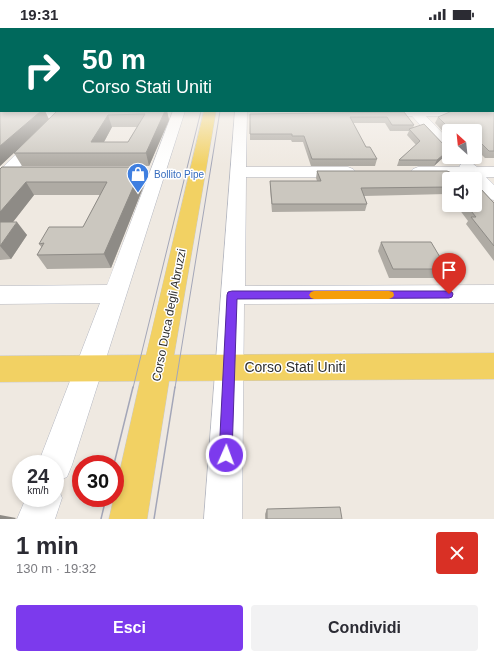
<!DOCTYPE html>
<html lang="it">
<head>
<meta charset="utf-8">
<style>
  :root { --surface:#fff; --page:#f2f2f3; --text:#2b2b33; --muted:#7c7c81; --accent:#7c3aed }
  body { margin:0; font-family:Arial,sans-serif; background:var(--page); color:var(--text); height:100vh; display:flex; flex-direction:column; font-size:15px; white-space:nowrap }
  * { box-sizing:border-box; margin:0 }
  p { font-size:13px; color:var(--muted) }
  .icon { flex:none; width:22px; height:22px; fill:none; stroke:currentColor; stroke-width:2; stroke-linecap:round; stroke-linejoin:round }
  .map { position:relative; height:491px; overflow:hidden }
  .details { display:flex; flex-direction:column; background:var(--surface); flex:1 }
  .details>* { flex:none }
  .banner { position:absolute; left:0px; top:0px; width:494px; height:84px; box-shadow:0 2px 6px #0003; background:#00695c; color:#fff; overflow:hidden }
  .needle { width:26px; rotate:333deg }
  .fabs { position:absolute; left:442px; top:96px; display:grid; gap:8px }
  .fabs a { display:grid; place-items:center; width:40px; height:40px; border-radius:4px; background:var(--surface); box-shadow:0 2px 6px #0003; font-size:20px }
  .speed { position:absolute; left:12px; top:427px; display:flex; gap:8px; font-size:20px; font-weight:700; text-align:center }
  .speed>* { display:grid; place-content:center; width:52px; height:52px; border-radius:50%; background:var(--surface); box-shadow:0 2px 6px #0003; line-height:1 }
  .speed small { font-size:10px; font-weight:400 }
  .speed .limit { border:6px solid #d22; background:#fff; color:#111 }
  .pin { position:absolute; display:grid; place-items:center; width:34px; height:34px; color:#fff; margin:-41px -17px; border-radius:50% 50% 50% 0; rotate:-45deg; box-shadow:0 0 4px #0007 }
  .pin .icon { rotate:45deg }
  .me { position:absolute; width:44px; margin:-22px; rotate:2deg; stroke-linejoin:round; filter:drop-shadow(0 0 3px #0008) }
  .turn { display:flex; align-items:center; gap:14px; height:84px; padding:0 16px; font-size:18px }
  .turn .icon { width:52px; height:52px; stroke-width:2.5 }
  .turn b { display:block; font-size:28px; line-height:34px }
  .round { display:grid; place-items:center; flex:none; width:42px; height:42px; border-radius:4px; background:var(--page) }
  .overview { display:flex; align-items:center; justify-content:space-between; height:68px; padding:0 16px }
  h1 { font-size:24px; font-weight:600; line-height:30px }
  .cta { display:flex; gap:8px; margin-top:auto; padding:8px 16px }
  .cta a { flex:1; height:46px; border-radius:4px; background:var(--accent); color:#fff; font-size:16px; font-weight:600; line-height:46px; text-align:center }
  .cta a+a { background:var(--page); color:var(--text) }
  .status { display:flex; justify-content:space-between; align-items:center; height:28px; padding:0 20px; background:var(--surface); direction:ltr }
  .status svg { height:11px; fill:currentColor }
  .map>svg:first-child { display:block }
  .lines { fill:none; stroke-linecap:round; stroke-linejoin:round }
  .minor-casing { stroke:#b4b7c1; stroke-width:1 }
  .major-casing { stroke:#c9c9c9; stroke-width:1 }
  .minor { fill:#fff; fill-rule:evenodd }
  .major { fill:#f2d163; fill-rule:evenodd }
  .tram-far1 { stroke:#a3a6b8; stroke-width:1 }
  .tram { stroke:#a3a6b8; stroke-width:1.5 }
  .wall { fill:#afaba4; fill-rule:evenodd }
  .shaded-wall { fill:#8e8b86 }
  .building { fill:#cbc7bf; stroke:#8e8b86; fill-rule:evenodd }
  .route { fill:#7c3aed; stroke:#51269a }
  .slow { fill:#f59e0b }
  .labels { text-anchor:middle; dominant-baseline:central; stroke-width:3; stroke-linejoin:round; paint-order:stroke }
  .far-shop-label { font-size:10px; fill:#366cbe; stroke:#fff; text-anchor:start }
  .street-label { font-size:12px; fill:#2e2e2e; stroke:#fff }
  .near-street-label { font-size:14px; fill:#2e2e2e; stroke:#fff }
</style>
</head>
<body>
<div class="status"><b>19:31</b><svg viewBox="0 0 49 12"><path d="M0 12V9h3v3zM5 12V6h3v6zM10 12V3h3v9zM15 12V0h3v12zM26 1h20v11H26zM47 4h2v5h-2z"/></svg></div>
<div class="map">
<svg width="494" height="491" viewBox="0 0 494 491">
  <rect width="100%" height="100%" fill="#efe9e1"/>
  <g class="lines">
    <!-- minor casing -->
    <g class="minor-casing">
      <g id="minor">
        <polygon points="493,80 494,88 426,88 449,112 449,124 444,123 412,88 375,89 371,87 369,85 370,83 493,83"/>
        <polygon points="0,82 86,83 90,86 88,89 84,90 0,90"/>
        <polygon points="173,83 185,83 72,437 67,449 55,454 55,436 38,436 100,275 0,276 0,258 107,257"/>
        <polygon points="235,83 247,83 246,139 348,139 353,141 356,144 353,147 348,149 246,149 245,258 494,257 494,275 244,276 242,491 204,491"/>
        <polygon points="40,106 45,107 47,110 45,113 6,154 0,156 0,142 35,107"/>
        <polygon points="467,133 472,135 477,139 494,139 494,149 486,149 494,157 494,172 488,171 475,156 475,151 470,151 468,149 418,149 413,147 410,144 413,141 418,139 460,139 459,138 462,135"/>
        <polygon points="55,456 57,457 62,470 55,491 17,491 26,470 55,470"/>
      </g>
    </g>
    <!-- major casing -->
    <g class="major-casing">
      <polygon id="major" points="204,83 216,83 174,327 494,325 494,351 169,353 147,491 109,491 140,353 0,354 0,328 146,327"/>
    </g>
    <!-- minor -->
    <use href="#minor" class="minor"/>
    <!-- major -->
    <use href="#major" class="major"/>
    <!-- tram-far1 -->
    <g class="tram-far1">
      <polyline points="133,360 201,83"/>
      <polyline points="175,360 220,83"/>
    </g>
    <!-- tram -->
    <g class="tram">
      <polyline points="114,436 133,359"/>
      <polyline points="101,491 106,470"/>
      <polyline points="154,491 175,359"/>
    </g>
  </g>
  <!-- wall -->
  <g class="wall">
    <path d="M0 69H1V83H45L49 91 57 83H167L169 92 149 138H22L14 125 25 114 0 138ZM112 99H137L128 114H104Z"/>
    <polygon points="494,83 494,130 485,130 478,123 475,123 475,103 449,103 449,110 435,95 438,89"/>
    <polygon points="404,84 414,97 413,100 446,119 449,119 448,125 434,138 397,138 399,132 416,117 407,107 409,103 390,103 385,95 353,95 366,119 377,131 375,138 311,138 303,114 292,114 291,112 250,112 250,86"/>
    <polygon points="0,141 146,152 111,240 47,241 37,227 42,220 39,216 83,199 100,167 34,167 13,194 27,207 11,231 0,232"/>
    <polygon points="317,143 449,151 449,168 447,166 364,168 367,176 365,183 272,184 270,160 270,153 317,153 316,150"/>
    <polygon points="475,155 482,157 480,160 494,175 494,233 466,196 468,193 456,177 475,177"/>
    <polygon points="381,214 447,241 440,250 389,250 378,223"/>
    <polygon points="267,481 342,491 265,491 265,486"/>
  </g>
  <!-- shaded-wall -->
  <g class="shaded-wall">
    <polygon points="41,83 45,83 49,92 0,138 0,118"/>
    <polygon points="165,83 167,83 169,92 149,138 146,125"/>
    <polygon points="108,87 112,99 98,125 91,114"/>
    <polygon points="449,122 448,125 434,138 437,132"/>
    <polygon points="142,139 146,152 111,240 104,226"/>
    <polygon points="26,154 34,167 2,208 0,206 0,184"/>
    <polygon points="17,194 27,207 11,231 0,218"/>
    <polygon points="0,487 16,490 15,491 0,491"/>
  </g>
  <!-- building -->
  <g class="building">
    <rect x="493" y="69" width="1" height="6"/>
    <polygon points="0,80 1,80 1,83 41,83 0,118"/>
    <path d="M57 83H165L146 125H14ZM145 86 128 114H91L108 87Z"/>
    <polygon points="452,83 494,83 494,123 489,123 482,116 475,116 475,103 452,103 438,89"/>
    <polygon points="404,84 414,97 392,97 387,89 350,89 366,119 370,119 377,131 312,131 304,108 292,108 292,106 250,106 250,86"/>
    <polygon points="424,96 446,119 449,119 449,122 437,132 399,132 420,113 409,101"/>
    <polygon points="2,139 142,139 104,226 37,227 44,215 39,216 49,199 83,199 107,154 26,154 0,184 0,141"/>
    <polygon points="317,143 447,143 466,151 449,151 449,159 361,160 367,176 272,176 270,153 321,153"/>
    <polygon points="475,155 482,157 479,159 494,175 494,218 471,189 476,189 466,177 475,177"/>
    <polygon points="0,194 17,194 0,218"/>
    <polygon points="381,214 431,214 447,241 393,241"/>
    <polygon points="340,479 342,491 267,491 267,481"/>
  </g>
  <!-- sky -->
  <linearGradient id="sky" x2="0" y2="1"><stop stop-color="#7abfeb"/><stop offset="0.5" stop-color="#f8f5f2"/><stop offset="1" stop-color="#f8f5f2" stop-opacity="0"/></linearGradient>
  <rect width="494" height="137" fill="url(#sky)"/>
  <!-- route -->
  <polygon class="route" points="232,263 449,263 452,264 453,266 452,269 449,270 237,271 232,427 230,432 226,434 221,432 219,427 227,267 228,264"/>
  <!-- slow -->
  <polygon class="slow" points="314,263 389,263 393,264 394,267 393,269 389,271 314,271 311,270 309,267 311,264"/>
  <!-- icons -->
  <defs>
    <g id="shop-pin" transform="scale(1.15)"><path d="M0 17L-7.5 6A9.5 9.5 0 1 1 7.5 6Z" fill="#3f7fe0" stroke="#fff"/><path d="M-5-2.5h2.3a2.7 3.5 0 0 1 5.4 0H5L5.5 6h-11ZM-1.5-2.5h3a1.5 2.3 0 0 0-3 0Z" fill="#fff"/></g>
  </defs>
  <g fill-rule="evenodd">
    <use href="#shop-pin" x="138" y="146"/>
  </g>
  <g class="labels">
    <!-- far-shop labels -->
    <g class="far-shop-label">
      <text x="154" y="146">Bollito Pipe</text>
    </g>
    <!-- street labels -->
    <g class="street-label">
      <text transform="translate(169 287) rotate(-79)">Corso Duca degli Abruzzi</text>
    </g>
    <!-- near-street labels -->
    <g class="near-street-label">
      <text x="295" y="339">Corso Stati Uniti</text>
    </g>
  </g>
</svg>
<div class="fabs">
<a><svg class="needle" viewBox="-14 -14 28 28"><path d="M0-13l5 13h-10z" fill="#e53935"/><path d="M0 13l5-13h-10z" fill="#7c7c81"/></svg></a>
<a><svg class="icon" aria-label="sound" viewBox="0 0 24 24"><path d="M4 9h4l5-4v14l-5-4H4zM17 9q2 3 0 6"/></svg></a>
</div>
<div class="speed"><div>24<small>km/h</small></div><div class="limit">30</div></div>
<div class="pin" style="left:449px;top:266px;background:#d93025"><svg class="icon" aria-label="arrive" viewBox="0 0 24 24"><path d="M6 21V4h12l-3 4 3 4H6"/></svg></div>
<svg class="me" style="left:226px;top:427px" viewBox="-20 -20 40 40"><circle r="17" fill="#7c3aed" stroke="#fff" stroke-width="3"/><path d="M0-11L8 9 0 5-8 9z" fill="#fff"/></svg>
<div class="banner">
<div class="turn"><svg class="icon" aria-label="right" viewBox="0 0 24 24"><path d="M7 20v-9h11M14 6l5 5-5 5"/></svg><div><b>50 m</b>Corso Stati Uniti</div></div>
</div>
</div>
<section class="details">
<div class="overview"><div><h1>1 min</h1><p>130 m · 19:32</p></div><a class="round" style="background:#d93025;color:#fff"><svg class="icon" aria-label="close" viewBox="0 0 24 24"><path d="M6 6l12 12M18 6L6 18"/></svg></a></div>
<div class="cta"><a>Esci</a><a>Condividi</a></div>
</section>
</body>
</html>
